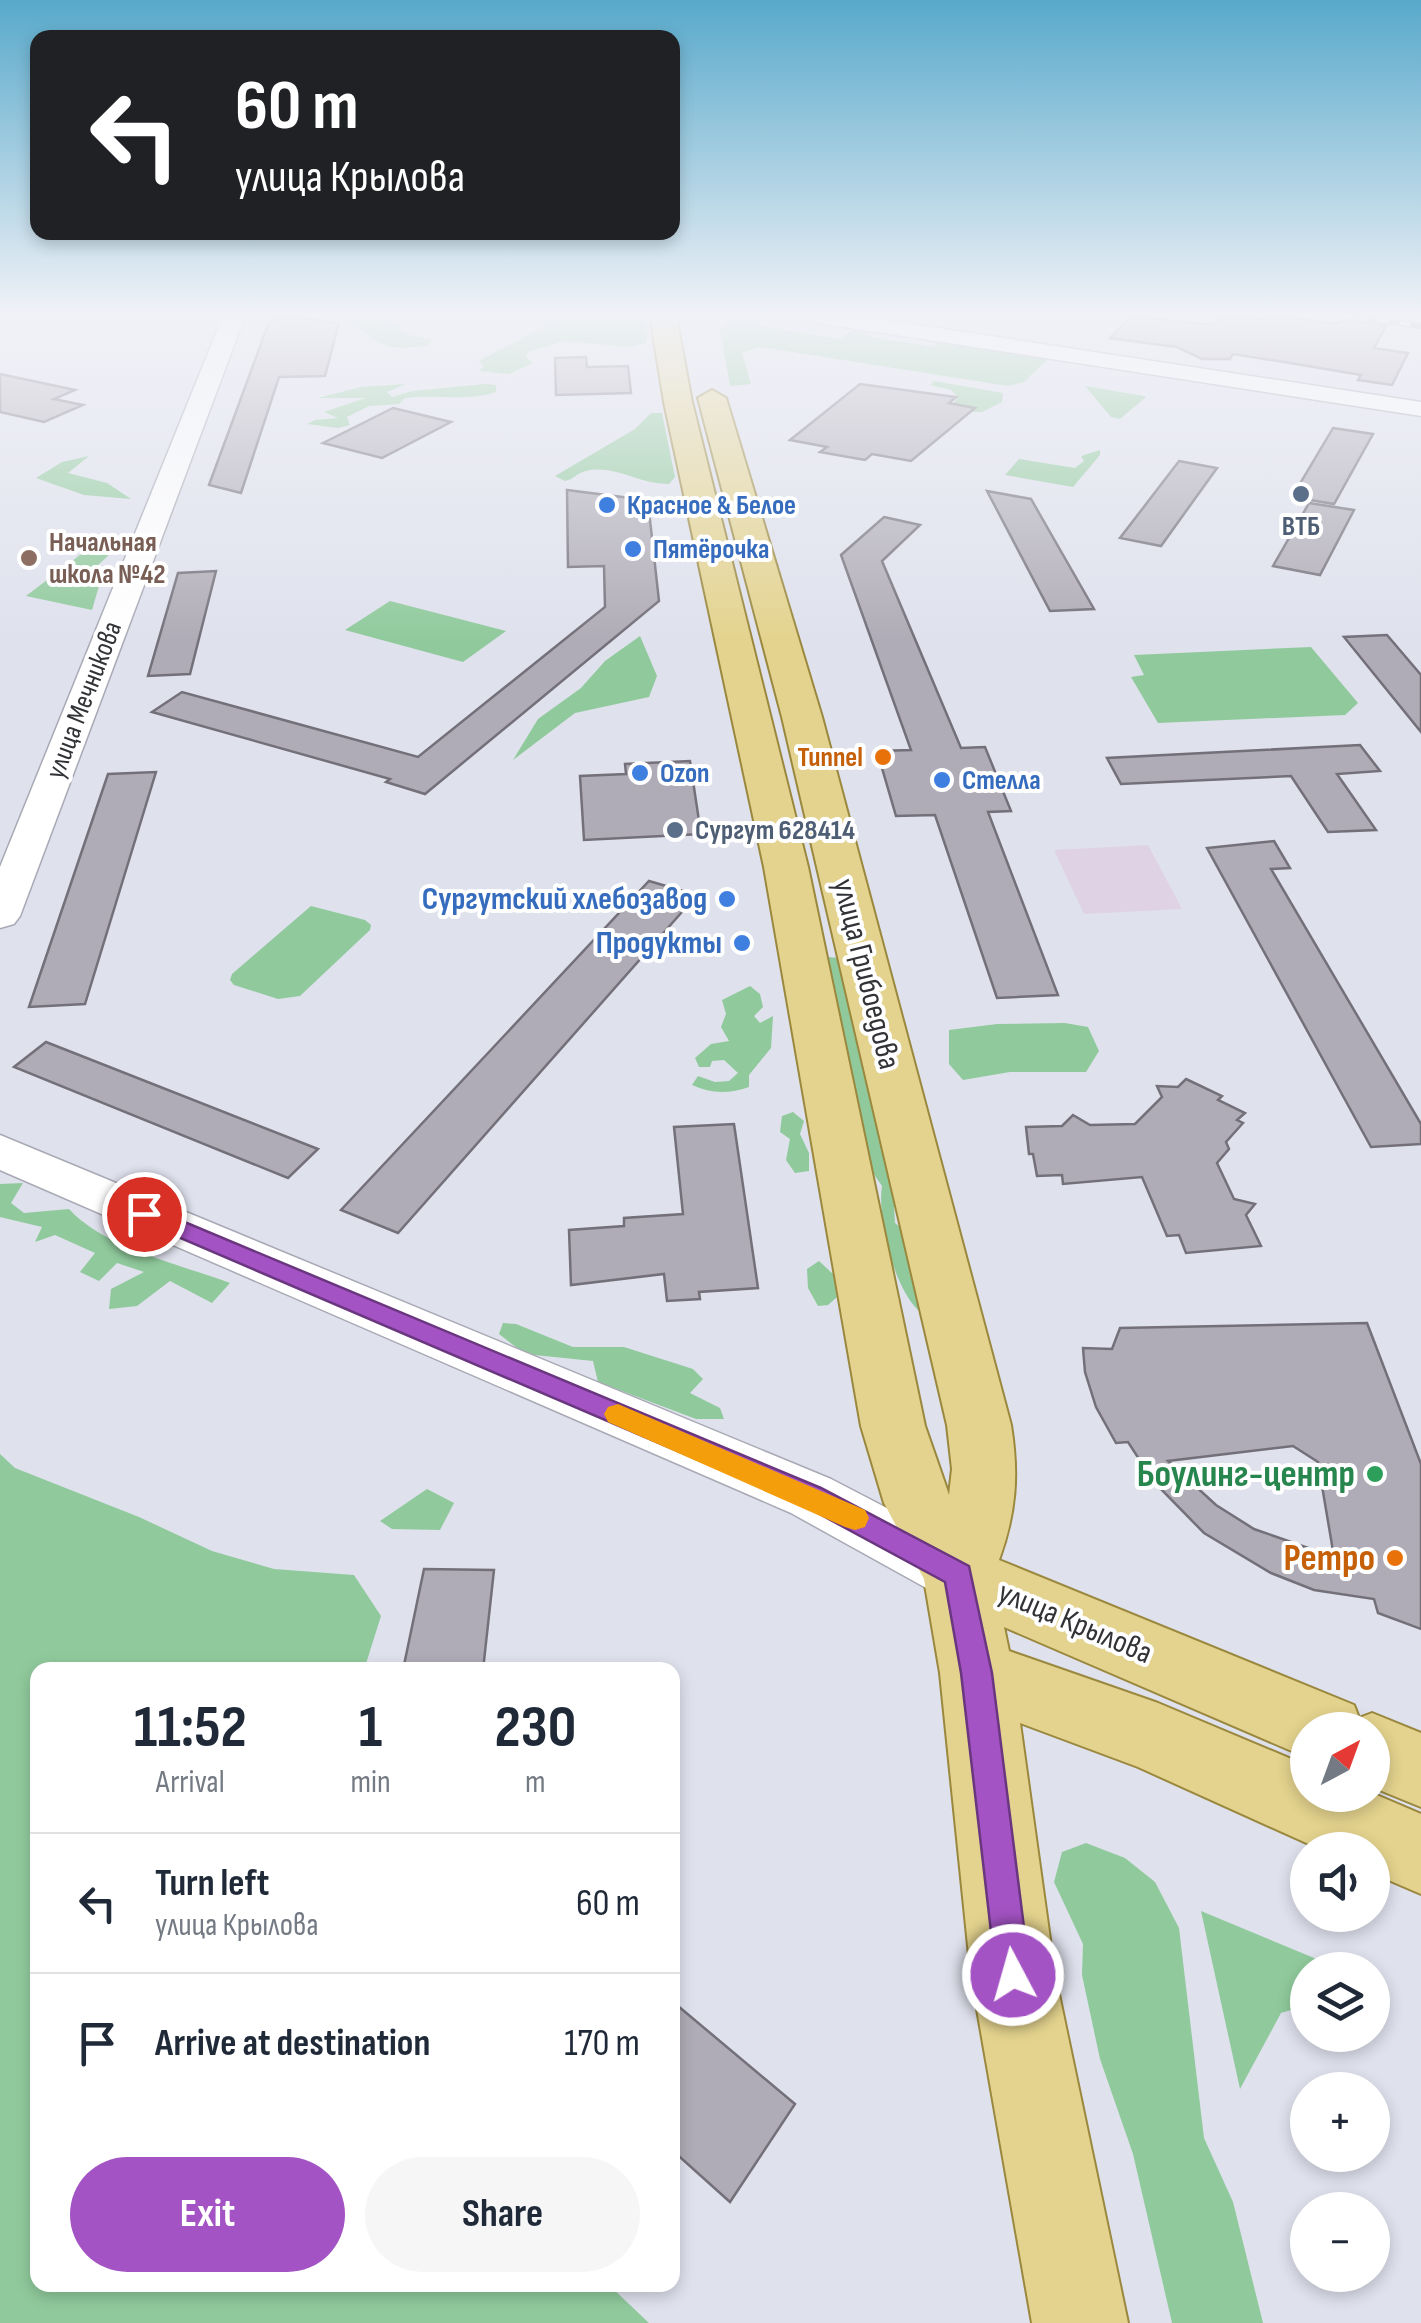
<!DOCTYPE html>
<html lang="en">
<head>
<meta charset="utf-8">
<style>
  :root { --surface:#fff; --page:#f6f6f7; --text:#1f2937; --muted:#747a83; --line:#e0e1e3; --accent:#a353c3 }
  body { margin:0; font-family:"Sofia Sans Condensed",sans-serif; background:var(--page); color:var(--text); height:100vh; display:flex; flex-direction:column; font-size:38px; white-space:nowrap }
  * { box-sizing:border-box; margin:0 }
  p { font-size:32px; color:var(--muted) }
  .icon { flex:none; width:55px; height:55px; fill:none; stroke:currentColor; stroke-width:2; stroke-linecap:round; stroke-linejoin:round }
  .map { position:relative; flex:1; overflow:hidden }
  .side { position:absolute; left:30px; top:1662px; width:650px; height:630px; display:flex; flex-direction:column; background:var(--surface); border-radius:20px; box-shadow:0 5px 15px #0003 }
  .side>* { flex:none }
  .top-card { position:absolute; left:30px; top:30px; width:650px; height:210px; border-radius:20px; box-shadow:0 5px 15px #0003; background:#202124; color:#fff; overflow:hidden }
  .needle { width:65px; rotate:41deg }
  .fabs { position:absolute; left:1290px; top:1712px; display:grid; gap:20px }
  .fabs a { display:grid; place-items:center; width:100px; height:100px; border-radius:50%; background:var(--surface); box-shadow:0 5px 15px #0003; font-size:50px }
  .pin { position:absolute; display:grid; place-items:center; width:85px; height:85px; color:#fff; margin:-42px; border:5px solid #fff; border-radius:50%; box-shadow:0 2px 10px #0007 }
  .me { position:absolute; width:110px; margin:-55px; rotate:354deg; stroke-linejoin:round; filter:drop-shadow(0 0 8px #0008) }
  .turn { display:flex; align-items:center; gap:35px; height:210px; padding:0 40px; font-size:45px }
  .turn .icon { width:130px; height:130px; stroke-width:2.5 }
  .turn b { display:block; font-size:70px; line-height:85px }
  .eta { display:flex; justify-content:space-evenly; align-items:center; height:170px; text-align:center }
  .eta b { font-size:60px; font-weight:700; line-height:70px }
  .cta { display:flex; gap:20px; margin-top:auto; padding:20px 40px }
  .cta a { flex:1; height:115px; border-radius:60px; background:var(--accent); color:#fff; font-size:40px; font-weight:700; line-height:115px; text-align:center }
  .cta a+a { background:var(--page); color:var(--text) }
  ul { padding:0; list-style:none }
  li { display:flex; align-items:center; gap:30px; height:140px; padding:0 40px; border-top:2px solid var(--line) }
  li div { flex:1 }
  li b { display:block; font-size:38px }
  li em { font-style:normal }
  .map>svg:first-child { display:block }
  .industrial { fill:#e0d2e5 }
  .green { fill:#90ca9c }
  .building { fill:#b0acb7; stroke:#74707a; stroke-width:2.5; fill-rule:evenodd }
  .lines { fill:none; stroke-linecap:round; stroke-linejoin:round }
  .minor-casing { stroke:#a8a9b4; stroke-width:3 }
  .major-casing { stroke:#9a883e; stroke-width:4 }
  .minor { fill:#fff; fill-rule:evenodd }
  .major { fill:#e4d38e; fill-rule:evenodd }
  .rail-casing { stroke:#6c6d74; stroke-width:6 }
  .rail { stroke:#fff; stroke-width:4; stroke-dasharray:11; stroke-linecap:butt }
  .route { fill:#a353c3; stroke:#6a367f; stroke-width:2.5 }
  .slow { fill:#f59e0b }
  .service-dot { fill:#5c6f8a; stroke:#fff; stroke-width:4 }
  .shop-dot { fill:#3f7fe0; stroke:#fff; stroke-width:4 }
  .education-dot { fill:#8d6e63; stroke:#fff; stroke-width:4 }
  .food-dot { fill:#e8710a; stroke:#fff; stroke-width:4 }
  .leisure-dot { fill:#2e9e5b; stroke:#fff; stroke-width:4 }
  .labels { text-anchor:middle; dominant-baseline:central; stroke-width:8; stroke-linejoin:round; paint-order:stroke }
  .far-shop-label { font-size:28px; font-weight:bold; fill:#366cbe; stroke:#fff; text-anchor:start }
  .far-service-label { font-size:28px; font-weight:bold; fill:#4e5e75; stroke:#fff }
  .far-education-label { font-size:28px; font-weight:bold; fill:#785e54; stroke:#fff; text-anchor:start }
  .far-street-label { font-size:28px; fill:#323337; stroke:#fff }
  .far-food-label { font-size:28px; font-weight:bold; fill:#c56008; stroke:#fff; text-anchor:end }
  .shop-label { font-size:32px; font-weight:bold; fill:#366cbe; stroke:#fff; text-anchor:end }
  .street-label { font-size:32px; fill:#323337; stroke:#fff }
  .near-leisure-label { font-size:38px; font-weight:bold; fill:#27864d; stroke:#fff; text-anchor:end }
  .near-food-label { font-size:38px; font-weight:bold; fill:#c56008; stroke:#fff; text-anchor:end }
</style>
</head>
<body>
<div class="map">
<svg width="1421" height="2323" viewBox="0 0 1421 2323">
  <rect width="100%" height="100%" fill="#dfe1ed"/>
  <!-- industrial -->
  <polygon class="industrial" points="1148,845 1182,909 1084,914 1054,850"/>
  <!-- green -->
  <g class="green">
    <path d="M336 316H383L386 322 401 324V332L432 340 429 345C365 357 379 326 331 318Z"/>
    <polygon points="564,316 641,316 648,332 646,343 629,347 564,341 528,352 526,357 533,363 509,374 479,371 484,366 479,361"/>
    <polygon points="729,320 840,339 858,326 871,337 935,347 937,341 942,342 1049,358 1024,382 1008,386 760,347 742,353 751,384 730,386 720,329"/>
    <polygon points="934,381 1003,393 1002,402 982,412 962,412 953,404 958,397 951,390 930,385"/>
    <path d="M406 384 387 392 392 397 412 391 485 384 496 385V392C467 402 436 394 405 398L399 404 369 406 347 417 350 425 338 428 307 424 315 420 338 418 324 412 365 398H318L361 387Z"/>
    <polygon points="1085,386 1144,396 1146,397 1120,419 1111,417"/>
    <path d="M651 413H662L675 477 669 484C641 485 614 464 586 471 576 473 575 479 565 481L555 476 635 429Z"/>
    <polygon points="1100,450 1100,455 1073,487 1005,475 1019,459 1075,468 1084,461 1081,456"/>
    <polygon points="89,456 68,473 107,483 131,499 84,495 36,478 62,462"/>
    <polygon points="85,551 111,553 83,579 99,586 92,610 26,596"/>
    <polygon points="390,601 506,631 463,662 345,630"/>
    <polygon points="640,636 657,676 649,697 575,713 513,760 538,719 581,688 605,661"/>
    <polygon points="1311,647 1358,703 1345,715 1158,723 1131,677 1144,675 1134,655"/>
    <polygon points="311,906 365,920 371,925 370,930 300,996 278,999 234,985 230,980 232,974"/>
    <path d="M827 957 840 958 856 997 850 1014 866 1041 902 1186 894 1206 895 1223 923 1245 928 1307 918 1310C894 1287 877 1219 882 1186L873 1173 852 1076 820 963Z"/>
    <path d="M750 986 760 994 763 1007 754 1016 760 1023 773 1016 771 1048 749 1075V1087C729 1094 711 1094 692 1085L698 1076 715 1082 729 1081 738 1073 724 1060 712 1061 710 1067H699L695 1058 711 1044 729 1041 721 1027 726 1014 722 1000Z"/>
    <polygon points="1065,1023 1088,1027 1099,1051 1086,1072 1010,1072 963,1080 949,1064 949,1030 997,1024"/>
    <polygon points="793,1112 804,1121 800,1134 809,1153 809,1171 795,1173 786,1160 790,1139 780,1132 782,1116"/>
    <path d="M23 1183 11 1203 24 1213 69 1209C104 1248 182 1265 230 1283L212 1303 170 1281 137 1306 109 1309 111 1289 144 1272 117 1263 99 1281 80 1272 95 1253 55 1235 35 1242 42 1227 0 1217V1184Z"/>
    <polygon points="819,1261 833,1274 837,1297 828,1305 818,1306 808,1288 807,1269"/>
    <polygon points="503,1323 516,1324 573,1347 624,1347 693,1369 703,1379 690,1393 720,1408 724,1419 696,1419 598,1382 593,1361 525,1354 499,1334"/>
    <polygon points="0,1454 15,1468 139,1517 212,1551 274,1569 354,1575 381,1616 364,1670 38,1670 38,2285 609,2285 649,2323 0,2323"/>
    <polygon points="427,1489 454,1503 440,1530 392,1529 380,1521"/>
    <polygon points="1086,1843 1125,1858 1155,1882 1179,1928 1204,2138 1233,2202 1263,2323 1172,2323 1133,2154 1100,2059 1082,1975 1083,1944 1054,1882 1062,1852"/>
    <polygon points="1201,1911 1343,1970 1308,1970 1307,2005 1281,2013 1240,2089"/>
  </g>
  <!-- building -->
  <g class="building">
    <polygon points="283,316 339,323 325,376 279,377 241,493 209,485 269,322"/>
    <polygon points="1131,316 1213,325 1221,316 1263,319 1278,316 1336,324 1347,320 1386,326 1374,348 1408,353 1392,385 1358,380 1361,375 1290,363 1233,354 1230,359 1202,359 1177,347 1110,338"/>
    <polygon points="586,357 587,367 628,366 631,393 556,395 555,358"/>
    <polygon points="0,374 75,390 54,399 83,405 44,422 0,412"/>
    <polygon points="860,384 956,397 949,403 975,408 911,461 872,454 865,460 820,452 827,447 790,440"/>
    <polygon points="393,408 451,422 382,458 323,443"/>
    <polygon points="1333,428 1373,434 1334,504 1292,497"/>
    <polygon points="1179,461 1217,468 1161,546 1120,538"/>
    <polygon points="567,490 630,498 649,511 659,601 425,794 386,782 390,779 152,712 182,692 418,757 605,607 604,566 568,567"/>
    <polygon points="987,491 1031,499 1094,609 1050,611"/>
    <polygon points="1309,503 1354,510 1320,575 1273,566"/>
    <polygon points="884,517 920,525 882,561 961,748 985,747 1011,811 988,812 1058,995 997,998 935,815 896,816 877,751 911,750 841,555"/>
    <polygon points="216,571 190,674 148,676 178,573"/>
    <polygon points="1387,635 1421,675 1421,732 1344,637"/>
    <polygon points="1360,745 1380,771 1337,774 1376,830 1328,832 1291,776 1121,784 1107,758"/>
    <polygon points="690,761 701,834 584,840 580,776 626,774 625,764"/>
    <polygon points="156,772 85,1004 29,1007 108,774"/>
    <polygon points="1274,841 1290,868 1271,869 1421,1124 1421,1144 1371,1147 1207,848"/>
    <polygon points="649,881 697,895 398,1233 341,1210"/>
    <polygon points="46,1042 318,1149 288,1178 14,1067"/>
    <polygon points="1186,1079 1222,1096 1218,1100 1245,1113 1237,1120 1243,1123 1226,1142 1229,1149 1217,1163 1234,1199 1255,1204 1246,1215 1261,1246 1186,1253 1179,1235 1167,1236 1142,1177 1063,1184 1062,1175 1037,1176 1033,1154 1029,1154 1026,1127 1062,1126 1073,1115 1090,1125 1135,1124 1162,1097 1157,1086 1178,1087"/>
    <polygon points="734,1124 758,1288 699,1292 700,1299 667,1301 664,1274 571,1285 569,1230 624,1226 624,1218 683,1214 674,1127"/>
    <path d="M1367 1323 1421 1464V1629L1378 1613 1374 1599 1314 1590 1271 1573 1204 1533 1154 1482 1128 1442 1116 1443 1096 1407 1085 1372 1083 1348 1112 1349 1120 1328ZM1293 1446 1318 1462 1334 1557 1254 1529 1216 1505 1168 1461Z"/>
    <polygon points="424,1569 494,1570 483,1670 403,1670"/>
    <polygon points="672,2001 795,2104 730,2202 672,2150"/>
  </g>
  <g class="lines">
    <!-- minor casing -->
    <g class="minor-casing">
      <g id="minor">
        <polygon points="223,316 245,316 20,916 14,924 0,928 0,867"/>
        <polygon points="807,316 860,316 1421,402 1421,416 818,323"/>
        <polygon points="0,1135 831,1479 979,1556 988,1575 979,1594 958,1601 937,1594 791,1513 0,1170"/>
      </g>
    </g>
    <!-- major casing -->
    <g class="major-casing">
      <path id="major" d="M650 316H676L692 402 808 867 925 1426 949 1495 952 1469 947 1425 782 717 698 398 712 390 726 398 822 717 1011 1425C1019 1475 1016 1513 999 1560L1354 1705 1359 1718 1372 1713 1421 1733V1807L1372 1787V1730H1308V1758L1004 1627 1009 1651 1158 1703 1308 1766V1795L1372 1793 1421 1814V1894L1372 1873V1850H1322L1138 1767 1020 1723 1055 1975 1128 2323H1032L971 1975 940 1673 924 1579 884 1503 861 1426 764 867 664 402Z"/>
    </g>
    <!-- minor -->
    <use href="#minor" class="minor"/>
    <!-- major -->
    <use href="#major" class="major"/>
    <!-- rail casing -->
    <g class="rail-casing">
      <polyline id="rail" points="1356,317 1421,326"/>
    </g>
    <!-- rail -->
    <use href="#rail" class="rail"/>
  </g>
  <!-- sky -->
  <linearGradient id="sky" x2="0" y2="1"><stop stop-color="#58a9cb"/><stop offset="0.49" stop-color="#f1f2f7"/><stop offset="1" stop-color="#f1f2f7" stop-opacity="0"/></linearGradient>
  <rect width="1421" height="641" fill="url(#sky)"/>
  <!-- route -->
  <polygon class="route" points="144,1205 821,1488 969,1566 992,1673 1030,1975 1025,1987 1013,1992 1001,1987 996,1975 961,1673 945,1582 801,1504 136,1219 132,1214 136,1208"/>
  <!-- slow -->
  <polygon class="slow" points="618,1404 865,1510 869,1518 865,1527 855,1530 845,1527 608,1422 604,1414 608,1407"/>
  <!-- markers -->
  <g class="service-dot">
    <circle cx="1301" cy="494" r="10"/>
    <circle cx="675" cy="830" r="10"/>
  </g>
  <g class="shop-dot">
    <circle cx="607" cy="505" r="10"/>
    <circle cx="633" cy="549" r="10"/>
    <circle cx="640" cy="773" r="10"/>
    <circle cx="942" cy="780" r="10"/>
    <circle cx="727" cy="899" r="10"/>
    <circle cx="742" cy="943" r="10"/>
  </g>
  <circle class="education-dot" cx="29" cy="558" r="10"/>
  <g class="food-dot">
    <circle cx="883" cy="757" r="10"/>
    <circle cx="1395" cy="1558" r="10"/>
  </g>
  <circle class="leisure-dot" cx="1375" cy="1474" r="10"/>
  <g class="labels">
    <!-- far-shop labels -->
    <g class="far-shop-label">
      <text x="627" y="505">Красное &amp; Белое</text>
      <text x="653" y="549">Пятёрочка</text>
      <text x="660" y="773">Ozon</text>
      <text x="962" y="780">Стелла</text>
    </g>
    <!-- far-service labels -->
    <g class="far-service-label">
      <text x="1301" y="526">ВТБ</text>
      <text x="695" y="830" text-anchor="start">Сургут 628414</text>
    </g>
    <!-- far-education labels -->
    <g class="far-education-label">
      <text x="49" y="542">Начальная<tspan x="49" dy="32">школа №42</tspan></text>
    </g>
    <!-- far-street labels -->
    <g class="far-street-label">
      <text transform="translate(84 700) rotate(-69)">улица Мечникова</text>
    </g>
    <!-- far-food labels -->
    <g class="far-food-label">
      <text x="863" y="757">Tunnel</text>
    </g>
    <!-- shop labels -->
    <g class="shop-label">
      <text x="707" y="899">Сургутский хлебозавод</text>
      <text x="722" y="943">Продукты</text>
    </g>
    <!-- street labels -->
    <g class="street-label">
      <text transform="translate(866 974) rotate(76)">улица Грибоедова</text>
      <text transform="translate(1075 1623) rotate(23)">улица Крылова</text>
    </g>
    <!-- near-leisure labels -->
    <g class="near-leisure-label">
      <text x="1355" y="1474">Боулинг-центр</text>
    </g>
    <!-- near-food labels -->
    <g class="near-food-label">
      <text x="1375" y="1558">Ретро</text>
    </g>
  </g>
</svg>
<div class="fabs">
<a><svg class="needle" viewBox="-14 -14 28 28"><path d="M0-13l5 13h-10z" fill="#e53935"/><path d="M0 13l5-13h-10z" fill="#747a83"/></svg></a>
<a><svg class="icon" aria-label="sound" viewBox="0 0 24 24"><path d="M4 9h4l5-4v14l-5-4H4zM17 9q2 3 0 6"/></svg></a>
<a><svg class="icon" aria-label="layers" viewBox="0 0 24 24"><path d="M12 4l9 5-9 5-9-5zM3 14l9 5 9-5"/></svg></a>
<a>+</a>
<a>−</a>
</div>
<div class="pin" style="left:144px;top:1214px;background:#d93025"><svg class="icon" aria-label="arrive" viewBox="0 0 24 24"><path d="M6 21V4h12l-3 4 3 4H6"/></svg></div>
<svg class="me" style="left:1013px;top:1975px" viewBox="-20 -20 40 40"><circle r="17" fill="#a353c3" stroke="#fff" stroke-width="3"/><path d="M0-11L8 9 0 5-8 9z" fill="#fff"/></svg>
<div class="top-card">
<div class="turn"><svg class="icon" aria-label="left" viewBox="0 0 24 24"><path d="M17 20v-9H6M10 6l-5 5 5 5"/></svg><div><b>60 m</b>улица Крылова</div></div>
</div>
<section class="side">
<div class="eta">
<div><b>11:52</b><p>Arrival</p></div>
<div><b>1</b><p>min</p></div>
<div><b>230</b><p>m</p></div>
</div>
<ul>
<li><svg class="icon" aria-label="left" viewBox="0 0 24 24"><path d="M17 20v-9H6M10 6l-5 5 5 5"/></svg><div><b>Turn left</b><p>улица Крылова</p></div><em>60 m</em></li>
<li><svg class="icon" aria-label="arrive" viewBox="0 0 24 24"><path d="M6 21V4h12l-3 4 3 4H6"/></svg><div><b>Arrive at destination</b></div><em>170 m</em></li>
</ul>
<div class="cta"><a>Exit</a><a>Share</a></div>
</section>
</div>
</body>
</html>
